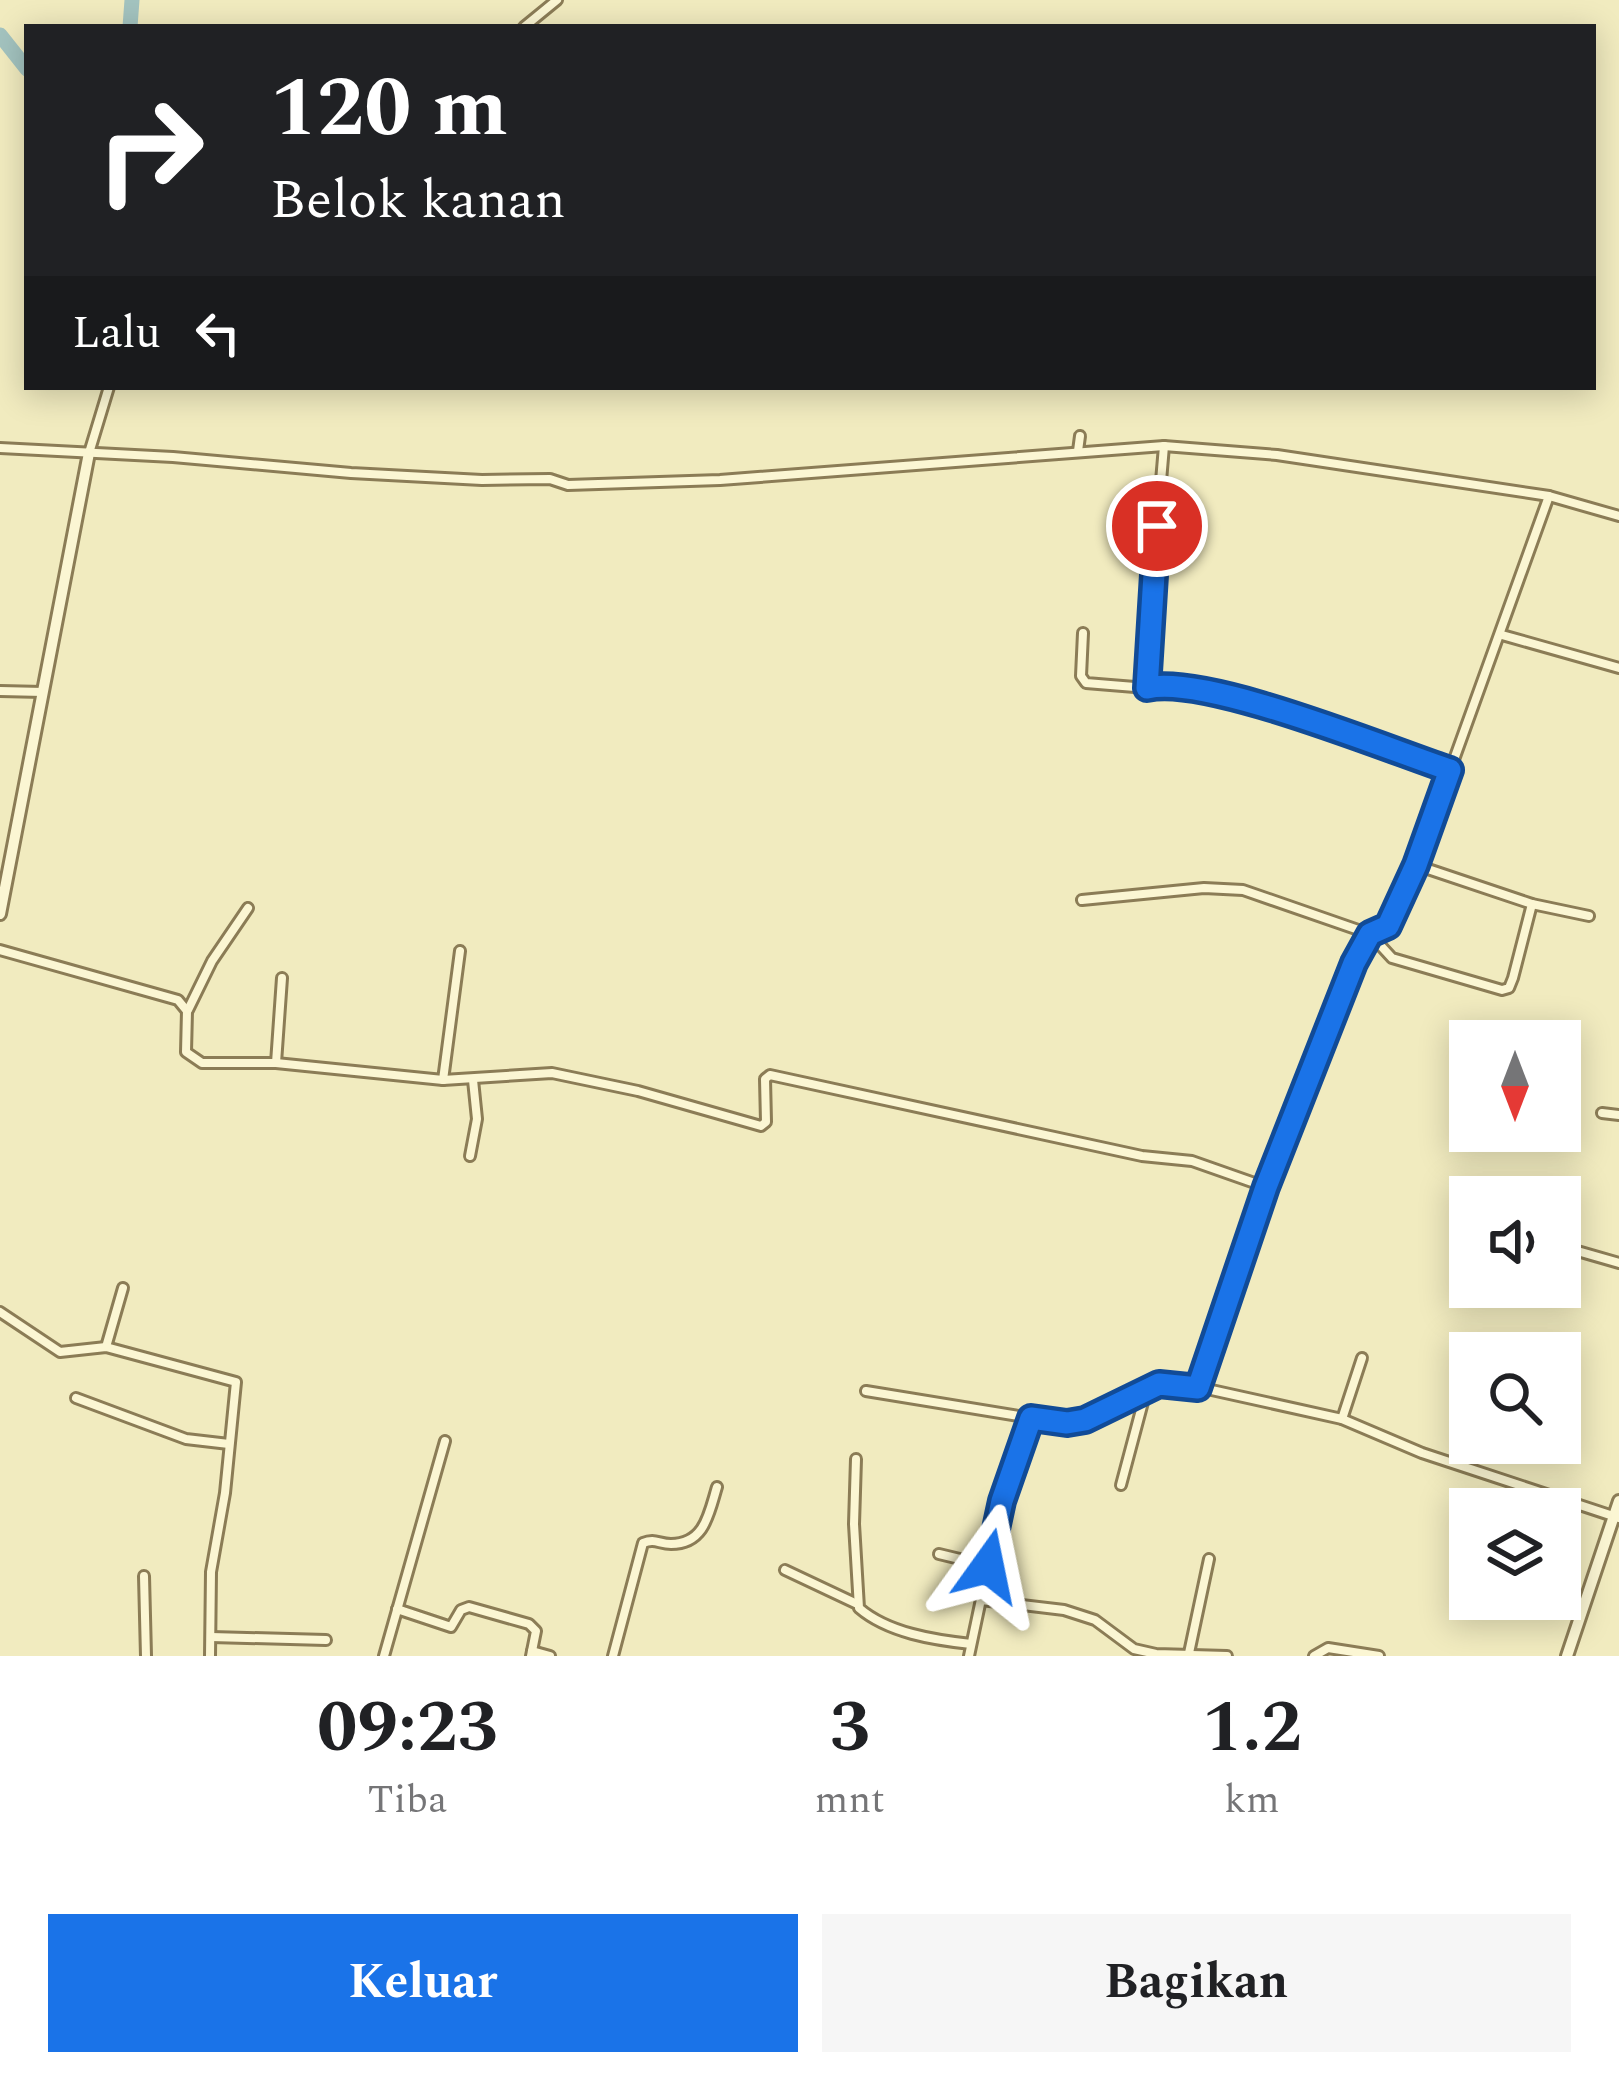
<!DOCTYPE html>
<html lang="id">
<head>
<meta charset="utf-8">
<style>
  :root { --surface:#fff; --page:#f6f6f6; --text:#202124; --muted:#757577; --accent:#1a73e8 }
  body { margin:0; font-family:Spectral,serif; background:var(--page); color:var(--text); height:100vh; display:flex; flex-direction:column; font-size:45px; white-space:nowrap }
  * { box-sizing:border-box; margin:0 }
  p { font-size:39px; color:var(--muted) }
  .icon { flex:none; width:66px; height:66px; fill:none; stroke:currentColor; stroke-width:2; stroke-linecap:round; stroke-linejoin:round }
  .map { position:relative; height:1656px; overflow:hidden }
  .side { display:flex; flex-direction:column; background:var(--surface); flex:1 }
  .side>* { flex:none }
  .banner { position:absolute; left:24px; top:24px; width:1572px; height:366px; border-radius:0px; box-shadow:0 6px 30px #0003; background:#202124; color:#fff; overflow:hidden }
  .needle { width:78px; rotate:180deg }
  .tools { position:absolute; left:1449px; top:1020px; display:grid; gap:24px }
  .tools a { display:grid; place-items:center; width:132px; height:132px; border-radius:0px; background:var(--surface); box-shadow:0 6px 30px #0003; font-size:60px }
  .pin { position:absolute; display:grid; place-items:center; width:102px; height:102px; color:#fff; margin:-51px; border:6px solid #fff; border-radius:50%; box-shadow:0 3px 12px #0007 }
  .me { position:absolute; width:132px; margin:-66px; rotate:12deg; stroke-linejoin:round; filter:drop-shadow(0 0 9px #0008) }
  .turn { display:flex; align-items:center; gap:42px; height:252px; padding:0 48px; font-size:54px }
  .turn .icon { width:156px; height:156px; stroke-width:2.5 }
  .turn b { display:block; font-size:84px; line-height:102px }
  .then { display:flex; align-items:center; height:114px; padding:0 48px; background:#0003; gap:24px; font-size:45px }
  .eta { display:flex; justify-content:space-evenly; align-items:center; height:204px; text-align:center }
  .eta b { font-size:72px; font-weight:700; line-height:84px }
  .button { display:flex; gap:24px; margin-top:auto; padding:24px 48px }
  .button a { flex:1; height:138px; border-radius:0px; background:var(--accent); color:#fff; font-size:48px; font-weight:700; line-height:138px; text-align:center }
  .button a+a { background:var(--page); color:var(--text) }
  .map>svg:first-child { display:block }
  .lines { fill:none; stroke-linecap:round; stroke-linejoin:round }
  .river { stroke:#a3c3bf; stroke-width:15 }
  .minor-casing { stroke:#8b7c56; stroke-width:14 }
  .tertiary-casing { stroke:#8b7c56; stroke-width:16 }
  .minor { stroke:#fbf6d3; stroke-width:8 }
  .tertiary { stroke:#fbf6d3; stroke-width:10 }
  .route-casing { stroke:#114b97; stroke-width:30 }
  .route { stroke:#1a73e8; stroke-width:21 }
</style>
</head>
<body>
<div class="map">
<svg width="1619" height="1656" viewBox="0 0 1619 1656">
  <rect width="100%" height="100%" fill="#f1ebbf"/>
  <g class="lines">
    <!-- river -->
    <g class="river">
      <polyline points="130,27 132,0"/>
      <polyline points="0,35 27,69"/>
    </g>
    <!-- minor casing -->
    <g class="minor-casing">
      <g id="minor">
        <polyline points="524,27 557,0"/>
        <path d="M1164 446 1147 646V688C1207 675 1386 748 1450 770"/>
        <polyline points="0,448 173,457 351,473 482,480 550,479 568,485 720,480 1164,446 1277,455 1549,496 1619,516"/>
        <polyline points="1078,451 1080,436"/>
        <polyline points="89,453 109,387"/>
        <polyline points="1083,633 1081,676 1086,683 1147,688"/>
        <polyline points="1502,635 1619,668"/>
        <polyline points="0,691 43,692"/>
        <polyline points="1416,865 1532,904 1589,916"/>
        <polyline points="1082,900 1204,888 1243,890 1370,934 1392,958 1502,990 1509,988 1513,978 1532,904"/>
        <polyline points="0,950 178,1000 187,1011 186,1052 202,1063 276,1063 443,1080 552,1073 638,1091 761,1126 766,1122 765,1079 770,1075 1142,1156 1192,1161 1266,1187"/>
        <polyline points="188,1010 212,961 248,908"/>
        <polyline points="276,1063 282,978"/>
        <polyline points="443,1080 460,951"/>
        <polyline points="1602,1113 1619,1115"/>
        <polyline points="470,1156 477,1119 473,1080"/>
        <polyline points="1560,1246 1619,1263"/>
        <polyline points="0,1312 60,1352 106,1347 236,1382 225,1493 211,1572 210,1656"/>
        <polyline points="106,1347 123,1288"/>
        <polyline points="1198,1387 1266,1187 1354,963 1370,934 1387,926 1416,865 1549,496"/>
        <polyline points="866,1391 1031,1418"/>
        <polyline points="76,1398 186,1439 229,1444"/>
        <polyline points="1342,1419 1362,1358"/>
        <path d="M856 1459 854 1524 859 1608C888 1633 934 1640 971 1644"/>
        <polyline points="1121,1485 1146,1391"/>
        <polyline points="939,1554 989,1566"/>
        <polyline points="785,1570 855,1603"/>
        <polyline points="144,1576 146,1656"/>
        <polyline points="981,1600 1064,1610 1095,1620 1134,1649 1156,1654 1227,1656"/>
        <polyline points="397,1609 451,1627 461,1610 469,1607 529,1624 536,1631 531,1656"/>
        <polyline points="211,1637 326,1640"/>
        <polyline points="532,1651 550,1656"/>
        <polyline points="1189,1653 1209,1559"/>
        <polyline points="384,1656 445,1441"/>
        <path d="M613 1656 643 1543C655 1538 659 1544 671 1544 705 1544 709 1513 717 1487"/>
        <polyline points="969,1656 1002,1500 1031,1418 1067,1423 1085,1420 1159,1384 1198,1387 1342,1419 1422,1453 1619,1518"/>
        <polyline points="1314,1656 1328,1648 1379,1656"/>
      </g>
    </g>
    <!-- tertiary casing -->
    <g class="tertiary-casing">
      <g id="tertiary">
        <polyline points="0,914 89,453"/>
        <polyline points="1567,1656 1619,1501"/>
      </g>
    </g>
    <!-- minor -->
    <use href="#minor" class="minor"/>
    <!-- tertiary -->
    <use href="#tertiary" class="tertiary"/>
  </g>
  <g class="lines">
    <!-- route casing -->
    <g class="route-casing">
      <path id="route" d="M988 1566 1002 1501 1031 1418 1067 1423 1085 1420 1159 1384 1198 1388 1266 1187 1354 963 1370 934 1388 926 1416 865 1450 770C1387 749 1205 674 1147 688L1157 526"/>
    </g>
    <!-- route -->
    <use href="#route" class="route"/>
  </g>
</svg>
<div class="tools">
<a><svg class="needle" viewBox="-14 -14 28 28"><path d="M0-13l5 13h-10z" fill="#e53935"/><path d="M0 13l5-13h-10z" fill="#757577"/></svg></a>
<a><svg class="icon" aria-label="sound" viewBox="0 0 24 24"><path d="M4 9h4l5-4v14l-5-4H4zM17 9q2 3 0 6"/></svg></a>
<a><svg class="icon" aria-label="search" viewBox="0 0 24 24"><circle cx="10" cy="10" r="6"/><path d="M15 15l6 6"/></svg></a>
<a><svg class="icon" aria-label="layers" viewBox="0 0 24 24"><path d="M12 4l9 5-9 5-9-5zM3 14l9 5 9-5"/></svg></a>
</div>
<div class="pin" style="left:1157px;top:526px;background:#d93025"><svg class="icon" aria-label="arrive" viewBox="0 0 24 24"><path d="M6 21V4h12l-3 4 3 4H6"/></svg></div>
<svg class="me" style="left:988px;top:1566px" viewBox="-20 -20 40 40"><path d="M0-17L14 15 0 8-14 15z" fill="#1a73e8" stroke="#fff" stroke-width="4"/></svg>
<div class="banner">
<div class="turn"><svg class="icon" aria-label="right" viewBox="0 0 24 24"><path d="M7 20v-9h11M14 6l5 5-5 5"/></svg><div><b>120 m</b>Belok kanan</div></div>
<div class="then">Lalu<svg class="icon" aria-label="left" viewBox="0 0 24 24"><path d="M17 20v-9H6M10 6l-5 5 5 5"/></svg></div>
</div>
</div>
<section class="side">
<div class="eta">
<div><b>09:23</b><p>Tiba</p></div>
<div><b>3</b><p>mnt</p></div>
<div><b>1.2</b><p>km</p></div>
</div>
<div class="button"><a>Keluar</a><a>Bagikan</a></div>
</section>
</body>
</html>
